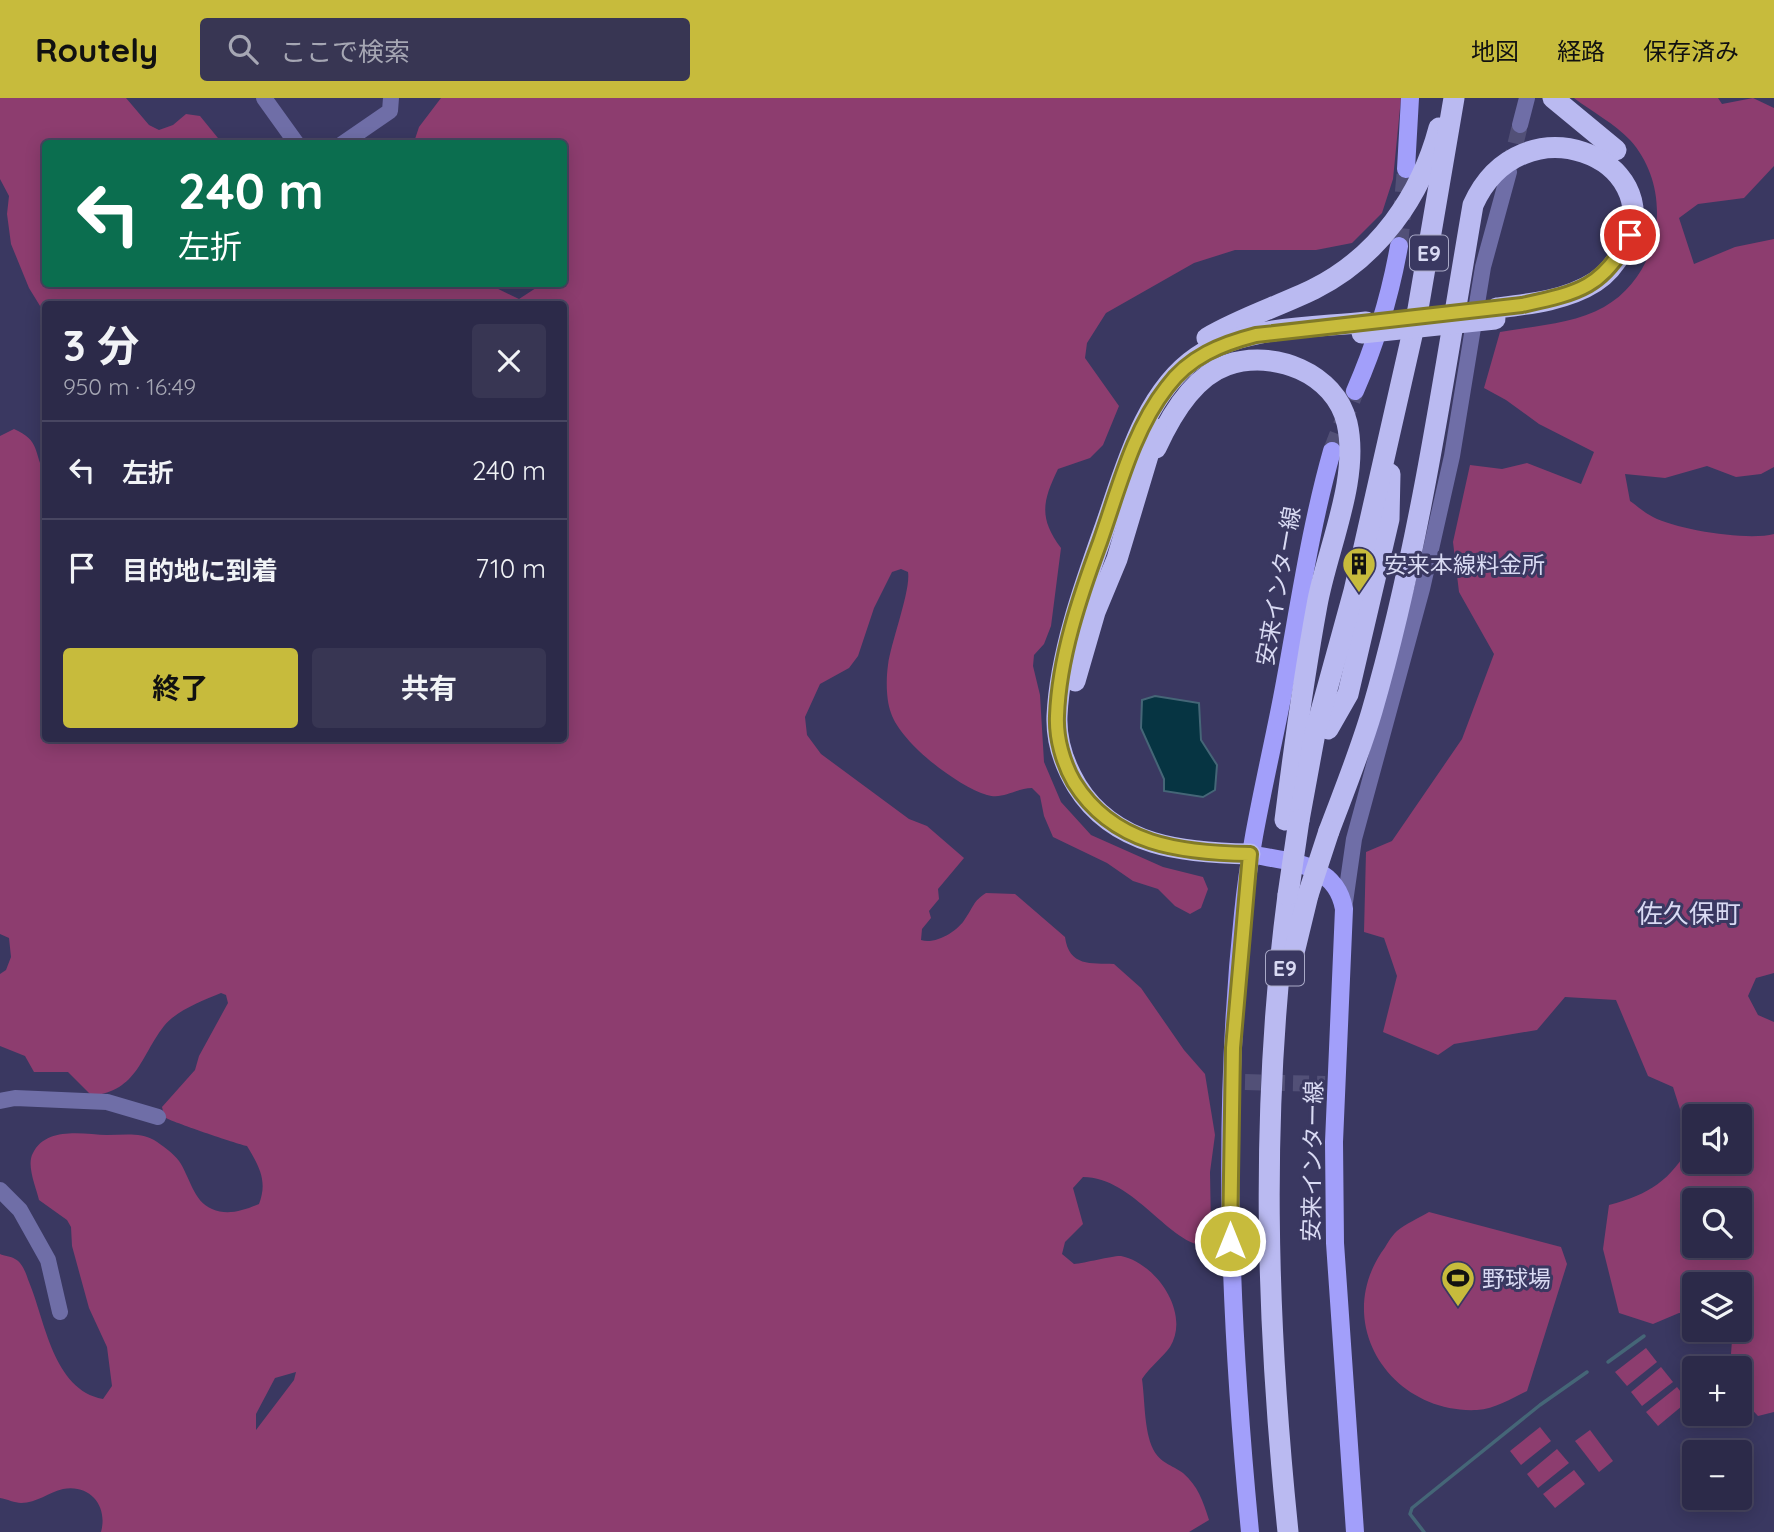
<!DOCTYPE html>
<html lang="ja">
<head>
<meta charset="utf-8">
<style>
  :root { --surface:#2c2a49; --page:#383653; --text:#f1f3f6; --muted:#a6a7b4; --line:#484661; --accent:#c7bb3c }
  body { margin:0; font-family:Quicksand,"Noto Sans JP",sans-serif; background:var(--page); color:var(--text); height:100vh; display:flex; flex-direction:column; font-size:26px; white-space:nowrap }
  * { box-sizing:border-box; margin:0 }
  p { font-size:23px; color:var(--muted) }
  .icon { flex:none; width:38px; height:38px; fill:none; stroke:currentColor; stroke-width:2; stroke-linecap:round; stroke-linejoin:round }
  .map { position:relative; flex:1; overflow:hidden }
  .details { position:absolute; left:42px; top:203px; width:525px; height:441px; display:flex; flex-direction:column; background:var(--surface); border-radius:7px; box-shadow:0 4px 18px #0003,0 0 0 2px var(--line) }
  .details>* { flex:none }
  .hud { position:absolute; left:42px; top:42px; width:525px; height:147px; border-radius:7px; box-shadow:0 4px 18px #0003,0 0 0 2px var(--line); background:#0b6e4f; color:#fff; overflow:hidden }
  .controls { position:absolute; left:1682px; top:1006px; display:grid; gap:14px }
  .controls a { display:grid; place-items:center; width:70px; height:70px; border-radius:7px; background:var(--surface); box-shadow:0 4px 18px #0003,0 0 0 2px var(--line); font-size:35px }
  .pin { position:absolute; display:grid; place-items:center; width:60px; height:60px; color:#fff; margin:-30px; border:4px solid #fff; border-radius:50%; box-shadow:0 2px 7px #0007 }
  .me { position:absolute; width:77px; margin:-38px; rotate:0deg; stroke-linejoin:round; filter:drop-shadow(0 0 5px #0008) }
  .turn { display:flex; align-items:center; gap:24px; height:147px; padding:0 21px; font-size:32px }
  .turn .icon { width:91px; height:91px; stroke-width:2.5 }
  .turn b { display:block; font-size:49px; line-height:60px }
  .round { display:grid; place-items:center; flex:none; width:74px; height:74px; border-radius:7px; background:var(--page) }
  .overview { display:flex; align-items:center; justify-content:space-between; height:119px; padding:0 21px }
  h1 { font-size:42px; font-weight:700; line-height:52px }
  .button { display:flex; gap:14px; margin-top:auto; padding:14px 21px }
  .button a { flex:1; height:80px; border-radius:7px; background:var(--accent); color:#111; font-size:28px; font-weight:700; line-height:80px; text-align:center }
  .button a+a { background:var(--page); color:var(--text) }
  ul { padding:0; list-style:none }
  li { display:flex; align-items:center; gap:21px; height:98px; padding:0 21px; border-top:2px solid var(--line) }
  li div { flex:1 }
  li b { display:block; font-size:26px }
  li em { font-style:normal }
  header { display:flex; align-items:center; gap:42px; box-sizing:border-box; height:98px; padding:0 35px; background:var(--accent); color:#111 }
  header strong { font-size:33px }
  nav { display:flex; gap:38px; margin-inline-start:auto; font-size:24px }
  .search { width:490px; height:63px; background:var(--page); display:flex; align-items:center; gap:18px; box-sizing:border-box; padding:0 24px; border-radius:7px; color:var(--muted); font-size:26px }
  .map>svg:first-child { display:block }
  .green { fill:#8d3d6f; fill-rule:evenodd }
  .water { fill:#063442; stroke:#456677; stroke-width:2 }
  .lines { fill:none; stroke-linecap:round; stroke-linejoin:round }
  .stream { stroke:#456677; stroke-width:3.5 }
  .minor-tunnel { stroke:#525077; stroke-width:16; stroke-dasharray:16 8; stroke-linecap:butt }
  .major-tunnel { stroke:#525077; stroke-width:18; stroke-dasharray:18 9; stroke-linecap:butt }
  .minor { stroke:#6f6ea7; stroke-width:16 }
  .major { stroke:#a29ffa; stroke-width:18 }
  .highway { stroke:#babaf1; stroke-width:21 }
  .highway-bridge { stroke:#babaf1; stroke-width:21 }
  .route-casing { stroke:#817a27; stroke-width:18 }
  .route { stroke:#c7bb3c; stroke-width:12 }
  .labels { text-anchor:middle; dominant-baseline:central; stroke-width:6; stroke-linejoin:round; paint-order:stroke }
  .shield { fill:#3a3861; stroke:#a9a9c7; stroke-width:2 }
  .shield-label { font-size:21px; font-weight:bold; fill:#d9daf3 }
  .poi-label { font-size:23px; fill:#d9daf3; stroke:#3a3861; text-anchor:start }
  .street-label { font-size:23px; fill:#d9daf3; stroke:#3a3861 }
  .quarter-label { font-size:26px; fill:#d9daf3; stroke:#3a3861 }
</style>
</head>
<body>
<header>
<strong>Routely</strong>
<div class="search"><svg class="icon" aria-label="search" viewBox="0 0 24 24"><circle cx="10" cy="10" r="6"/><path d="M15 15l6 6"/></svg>ここで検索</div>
<nav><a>地図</a><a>経路</a><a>保存済み</a></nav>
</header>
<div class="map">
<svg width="1774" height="1434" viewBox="0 0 1774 1434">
  <rect width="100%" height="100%" fill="#3a3861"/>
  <!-- green -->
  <g class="green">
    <path d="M0 0H126L149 27 159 32 173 27 186 16 200 18 222 45 46 46V186H488L519 201 536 190 537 186H564V46L417 45 415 41 419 29 441 0H1401L1393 81 1382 115 1352 145 1316 152H1235L1194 165 1106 215 1087 245 1085 260 1119 308 1103 347 1090 360 1058 371C1042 404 1039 420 1061 450L1051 528 1044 546 1034 557 1033 568 1040 597 1044 664 1061 704 1091 737 1163 769 1203 779 1208 791 1201 810 1190 816 1175 808 1158 791 1133 783 1107 765 1053 739 1044 718 1040 698 1032 690C1016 690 1004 702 987 697 957 688 901 645 891 615 886 602 886 581 888 567 891 544 911 492 908 474L901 471 892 474 874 510 858 558 849 570 820 586 805 619 807 637 821 656 909 721 927 728 964 760 938 791 939 801 929 813 931 820 922 831 921 842C935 847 958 833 965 821 973 810 973 803 986 795L1015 796 1065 839C1069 869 1091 865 1114 866L1141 890 1184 952 1205 976 1215 1037 1210 1074 1211 1130 1207 1148C1170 1148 1134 1079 1083 1079L1073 1090 1083 1126 1065 1144 1062 1156 1074 1166C1085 1165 1115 1157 1121 1158 1156 1165 1191 1215 1170 1249 1163 1259 1150 1269 1142 1281 1145 1303 1144 1332 1153 1351 1160 1365 1172 1367 1183 1375 1198 1388 1203 1403 1209 1422L1189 1434H101C108 1409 91 1386 63 1391 49 1394 37 1405 21 1405 15 1405 7 1401 0 1400V1156C4 1158 11 1158 15 1161 23 1165 26 1176 29 1184 45 1222 53 1292 103 1301L112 1288 107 1249 89 1210 72 1148 71 1129 67 1122 39 1102C36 1089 26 1067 33 1055 46 1028 84 1036 107 1037 123 1037 140 1034 154 1042 162 1047 174 1056 179 1063 190 1079 193 1103 212 1111 228 1118 244 1112 259 1106 268 1083 259 1068 247 1048 237 1046 170 1023 166 1020 164 1017 163 1013 162 1009L195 972 199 958 228 905 226 897 221 895C202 903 177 912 164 928 140 959 138 992 92 998L68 974H34L25 958 0 948V876L6 872 11 859 9 840 0 836V338L14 331C41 343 33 354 45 376L46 640H564V206H46L45 216 29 190 11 146 7 116 9 98 0 81ZM296 1274 294 1282 256 1332V1316L275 1280Z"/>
    <path d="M1574 0H1718L1722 6 1753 0 1774 10V68L1744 100 1698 106 1679 120 1694 166 1735 149 1774 141V369L1761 376 1736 379 1707 368 1665 380 1625 376 1630 403C1637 408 1645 415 1653 419 1678 432 1748 443 1774 436V875L1756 880 1748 898 1758 917 1774 924V1314L1758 1318 1740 1299V1270H1730L1732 1242 1729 1232H1740V1186H1694V1215H1679L1653 1226 1619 1215 1603 1151 1609 1107C1650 1096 1670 1083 1691 1046L1673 989 1648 978 1616 902 1565 899 1537 932 1454 946 1438 957 1383 934 1397 878 1384 840 1364 834 1366 754 1392 743 1462 641 1494 556 1459 494 1453 444 1470 367 1502 371 1527 365 1581 386 1594 354 1539 326 1506 302 1484 290 1500 234C1533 228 1574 226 1604 209 1662 176 1675 92 1630 42 1615 26 1591 13 1574 0ZM1740 1018V1064H1694V1018ZM1740 1102V1148H1694V1102Z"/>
    <path d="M1429 1114 1561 1149 1567 1166 1527 1293C1512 1300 1495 1311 1477 1312 1393 1316 1333 1229 1381 1155 1386 1149 1390 1139 1397 1133 1405 1126 1419 1120 1429 1114Z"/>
    <polygon points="1646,1250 1657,1264 1627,1288 1615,1274"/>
    <polygon points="1661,1269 1673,1284 1642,1308 1631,1294"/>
    <polygon points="1677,1289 1688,1303 1658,1328 1646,1314"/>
    <polygon points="1540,1329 1551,1343 1521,1367 1510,1353"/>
    <polygon points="1590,1332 1613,1363 1599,1374 1575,1343"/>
    <polygon points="1557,1351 1569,1365 1538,1390 1527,1376"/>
    <polygon points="1574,1372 1585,1386 1555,1410 1543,1396"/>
  </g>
  <!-- water -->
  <polygon class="water" points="1155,598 1199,605 1201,642 1217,667 1215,692 1203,699 1164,693 1164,681 1141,630 1142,602"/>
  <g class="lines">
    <!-- stream -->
    <g class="stream">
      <polyline points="1608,1264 1644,1238"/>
      <polyline points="1424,1434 1410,1416 1412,1410 1540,1307 1587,1274"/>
    </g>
    <!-- minor-tunnel -->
    <g class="minor-tunnel">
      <polyline points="1510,69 1520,27"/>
      <polyline points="1245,984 1325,986"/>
    </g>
    <!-- major-tunnel -->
    <g class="major-tunnel">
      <polyline points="1399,148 1406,71"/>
      <polyline points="1332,353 1355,293"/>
    </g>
    <!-- minor -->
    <g class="minor">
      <polyline points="264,0 297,46"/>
      <polyline points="1520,27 1527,0"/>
      <polyline points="342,46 390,13 391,0"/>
      <polyline points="1344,811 1354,741 1422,491 1452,358 1483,169 1509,74"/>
      <polyline points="0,1003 15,1000 107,1004 158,1019"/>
      <polyline points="0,1092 20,1112 48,1162 60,1214"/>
    </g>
    <!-- major -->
    <g class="major">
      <polyline points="1406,71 1410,0"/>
      <path d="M1355 293C1376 245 1390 199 1399 148"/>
      <path d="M1250 756C1288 764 1336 764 1344 811L1334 1044 1335 1145 1355 1434"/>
      <path d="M1250 1434C1230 1227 1221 1024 1243 816 1250 742 1268 672 1282 600 1298 517 1309 434 1332 353"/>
    </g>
    <!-- highway -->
    <g class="highway">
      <polyline points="1553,0 1616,52"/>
      <path d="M1207 240C1241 220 1279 208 1314 191 1378 159 1421 98 1439 30"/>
      <path d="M1156 350C1170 319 1193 279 1227 267 1274 251 1335 275 1347 325 1360 381 1327 451 1317 507 1304 578 1294 650 1285 722"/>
      <polyline points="1075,583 1095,514 1117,461 1156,331"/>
      <polyline points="1328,631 1348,596 1389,421 1390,376"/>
      <polyline points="1299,722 1315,635 1354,493 1418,211 1454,0"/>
      <path d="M1329 733C1344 693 1360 654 1372 613 1420 448 1444 276 1473 107 1521 0 1669 60 1625 148 1618 162 1609 175 1595 184 1567 202 1530 206 1497 210"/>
      <path d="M1250 756C1185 755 1115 749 1077 688 1065 668 1056 643 1057 618 1060 555 1084 488 1105 429 1125 372 1144 295 1197 259 1243 228 1312 230 1366 224"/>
      <path d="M1288 797C1260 1010 1266 1221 1288 1434"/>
      <polyline points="1292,863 1308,797"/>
    </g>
    <!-- highway-bridge -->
    <g class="highway-bridge">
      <polyline points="1362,235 1495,221"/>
      <polyline points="1288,797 1299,722"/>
      <polyline points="1308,797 1329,733"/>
    </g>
  </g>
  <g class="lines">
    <!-- route casing -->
    <g class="route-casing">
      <path id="route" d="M1230 1143 1233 950 1250 756C1181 755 1113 747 1074 684 1063 665 1056 640 1057 618 1059 560 1080 498 1100 444 1118 393 1133 332 1167 289 1189 259 1221 246 1256 237L1522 207C1577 195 1604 190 1630 137"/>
    </g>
    <!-- route -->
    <use href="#route" class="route"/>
  </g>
  <!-- icons -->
  <defs>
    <g id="building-pin" transform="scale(1.75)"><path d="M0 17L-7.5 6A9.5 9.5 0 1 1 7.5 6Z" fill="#c7bb3c" stroke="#3a3861"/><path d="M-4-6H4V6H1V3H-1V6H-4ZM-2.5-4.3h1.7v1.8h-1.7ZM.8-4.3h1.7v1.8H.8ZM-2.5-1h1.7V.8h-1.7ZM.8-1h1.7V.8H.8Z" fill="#111"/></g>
    <g id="stadium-pin" transform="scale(1.75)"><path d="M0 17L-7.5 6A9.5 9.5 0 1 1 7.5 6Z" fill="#c7bb3c" stroke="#3a3861"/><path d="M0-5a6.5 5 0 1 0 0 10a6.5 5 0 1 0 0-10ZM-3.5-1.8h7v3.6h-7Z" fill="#111"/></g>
  </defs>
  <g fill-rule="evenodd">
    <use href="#building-pin" x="1359" y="466"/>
    <use href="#stadium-pin" x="1458" y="1180"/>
  </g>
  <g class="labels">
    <!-- shield labels -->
    <g class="shield">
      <rect x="1410" y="137.5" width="38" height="35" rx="5"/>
      <rect x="1266" y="852.5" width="38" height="35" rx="5"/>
    </g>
    <g class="shield-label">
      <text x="1429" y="155">E9</text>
      <text x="1285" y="870">E9</text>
    </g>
    <!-- poi labels -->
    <g class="poi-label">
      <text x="1384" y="466">安来本線料金所</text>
      <text x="1482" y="1180">野球場</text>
    </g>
    <!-- street labels -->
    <g class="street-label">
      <text transform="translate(1278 488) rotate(-80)">安来インター線</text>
      <text transform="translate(1312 1063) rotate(-89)">安来インター線</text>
    </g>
    <!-- quarter labels -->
    <g class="quarter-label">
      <text x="1689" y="815">佐久保町</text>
    </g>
  </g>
</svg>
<div class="controls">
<a><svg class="icon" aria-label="sound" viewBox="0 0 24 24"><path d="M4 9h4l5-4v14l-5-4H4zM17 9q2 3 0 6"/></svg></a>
<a><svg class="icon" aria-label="search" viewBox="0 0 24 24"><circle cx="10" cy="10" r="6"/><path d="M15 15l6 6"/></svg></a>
<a><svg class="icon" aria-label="layers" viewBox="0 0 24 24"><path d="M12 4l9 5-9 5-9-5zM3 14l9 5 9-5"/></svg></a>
<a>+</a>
<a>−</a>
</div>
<div class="pin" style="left:1630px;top:137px;background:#d93025"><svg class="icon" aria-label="arrive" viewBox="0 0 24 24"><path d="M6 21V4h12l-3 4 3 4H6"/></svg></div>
<svg class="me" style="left:1230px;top:1143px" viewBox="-20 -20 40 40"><circle r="17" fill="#c7bb3c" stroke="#fff" stroke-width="3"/><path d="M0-11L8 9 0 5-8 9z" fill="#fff"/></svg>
<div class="hud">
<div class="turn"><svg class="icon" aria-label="left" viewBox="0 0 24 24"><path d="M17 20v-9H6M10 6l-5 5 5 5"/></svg><div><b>240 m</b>左折</div></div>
</div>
<section class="details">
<div class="overview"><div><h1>3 分</h1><p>950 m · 16:49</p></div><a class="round"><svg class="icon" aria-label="close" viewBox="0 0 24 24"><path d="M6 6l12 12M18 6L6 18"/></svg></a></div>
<ul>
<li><svg class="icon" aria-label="left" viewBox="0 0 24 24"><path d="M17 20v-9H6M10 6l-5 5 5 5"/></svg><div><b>左折</b></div><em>240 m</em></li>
<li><svg class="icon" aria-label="arrive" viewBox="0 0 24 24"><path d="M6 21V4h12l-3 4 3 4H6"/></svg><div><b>目的地に到着</b></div><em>710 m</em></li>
</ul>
<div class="button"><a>終了</a><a>共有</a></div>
</section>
</div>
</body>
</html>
